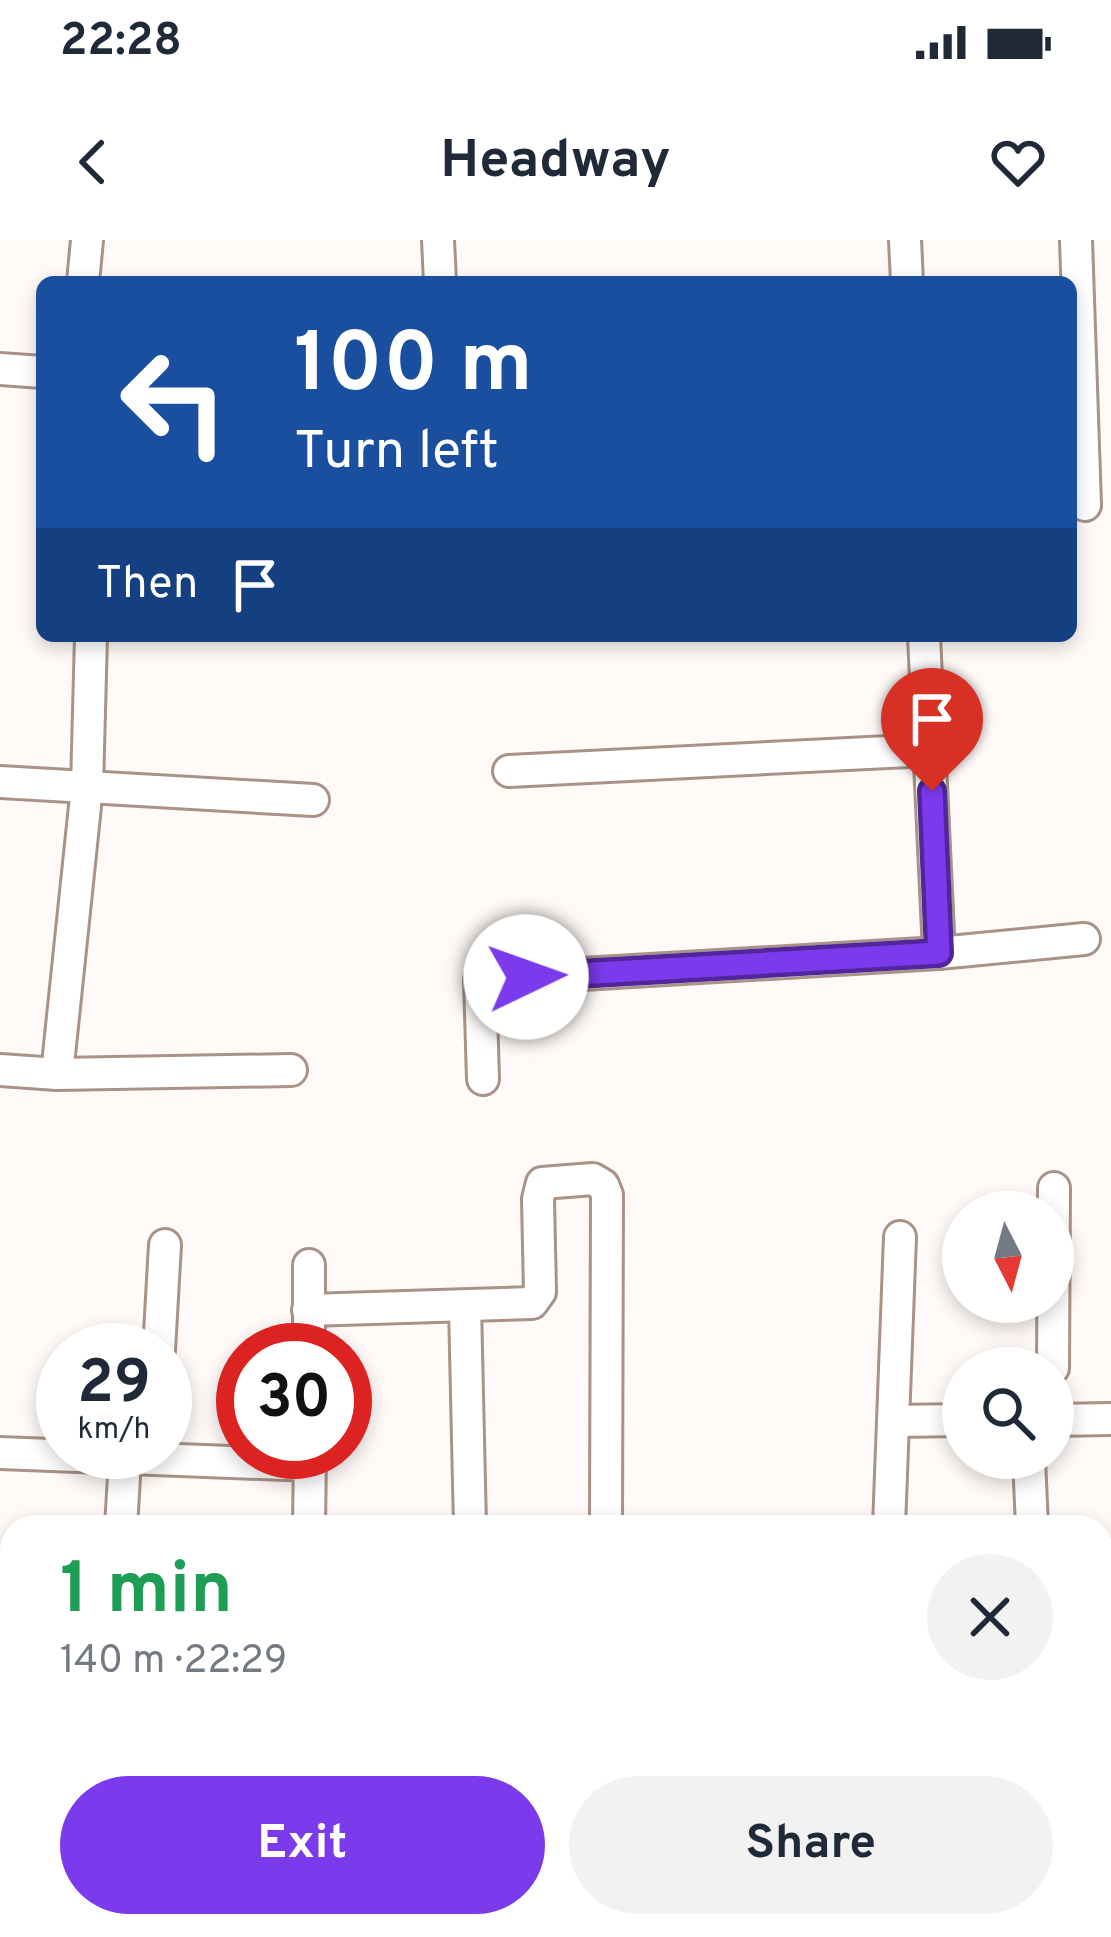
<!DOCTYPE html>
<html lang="en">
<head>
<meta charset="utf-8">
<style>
  :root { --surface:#fff; --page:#f2f2f3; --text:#1f2937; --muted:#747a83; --accent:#7c3aed }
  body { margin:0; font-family:Overpass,sans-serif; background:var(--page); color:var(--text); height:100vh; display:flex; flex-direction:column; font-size:45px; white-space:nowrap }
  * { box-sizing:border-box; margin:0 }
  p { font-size:39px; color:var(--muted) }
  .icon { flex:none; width:66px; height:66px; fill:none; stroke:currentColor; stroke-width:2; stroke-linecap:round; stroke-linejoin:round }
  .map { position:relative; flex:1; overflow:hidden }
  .details { position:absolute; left:0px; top:1275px; width:1113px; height:423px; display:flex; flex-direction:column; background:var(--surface); border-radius:36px 36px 0 0; box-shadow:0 6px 18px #0003 }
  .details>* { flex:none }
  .guide { position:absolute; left:36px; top:36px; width:1041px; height:366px; border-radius:18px; box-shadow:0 6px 18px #0003; background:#1a4fa0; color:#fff; overflow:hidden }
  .needle { width:78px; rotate:174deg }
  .controls { position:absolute; left:942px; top:951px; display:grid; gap:24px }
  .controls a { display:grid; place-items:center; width:132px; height:132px; border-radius:50%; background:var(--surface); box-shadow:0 6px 18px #0003; font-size:60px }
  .speed { position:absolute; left:36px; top:1083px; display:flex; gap:24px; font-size:60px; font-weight:700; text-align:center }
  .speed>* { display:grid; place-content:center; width:156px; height:156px; border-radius:50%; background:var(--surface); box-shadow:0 6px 18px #0003; line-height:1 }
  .speed small { font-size:30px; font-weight:400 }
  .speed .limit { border:18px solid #d22; background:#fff; color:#111 }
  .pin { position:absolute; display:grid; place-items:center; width:102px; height:102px; color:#fff; margin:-123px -51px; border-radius:50% 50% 50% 0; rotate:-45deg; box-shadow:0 0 12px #0007 }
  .pin .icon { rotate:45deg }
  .me { position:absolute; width:132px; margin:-66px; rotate:87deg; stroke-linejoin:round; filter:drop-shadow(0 0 9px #0008) }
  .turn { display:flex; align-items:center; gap:42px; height:252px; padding:0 60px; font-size:54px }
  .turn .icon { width:156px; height:156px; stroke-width:2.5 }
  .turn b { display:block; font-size:84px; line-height:102px }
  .then { display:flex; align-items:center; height:114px; padding:0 60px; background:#0003; gap:24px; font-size:45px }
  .round { display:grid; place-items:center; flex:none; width:126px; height:126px; border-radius:63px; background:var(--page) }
  .summary { display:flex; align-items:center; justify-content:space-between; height:204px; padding:0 60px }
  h1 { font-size:72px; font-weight:700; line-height:90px; color:#1e9e55 }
  .action { display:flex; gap:24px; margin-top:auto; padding:24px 60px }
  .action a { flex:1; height:138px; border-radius:72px; background:var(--accent); color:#fff; font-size:48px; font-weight:700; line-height:138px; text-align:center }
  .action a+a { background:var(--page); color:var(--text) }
  .status { display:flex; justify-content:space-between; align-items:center; height:84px; padding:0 60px; background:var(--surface); direction:ltr }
  .status svg { height:33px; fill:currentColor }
  header { display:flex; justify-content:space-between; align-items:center; height:156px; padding:0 60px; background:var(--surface); font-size:54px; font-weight:700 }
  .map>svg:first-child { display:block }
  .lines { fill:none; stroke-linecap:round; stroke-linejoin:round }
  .minor-casing { stroke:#a89386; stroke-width:36 }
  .minor { stroke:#fff; stroke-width:30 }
  .route-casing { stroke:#51269a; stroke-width:30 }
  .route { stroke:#7c3aed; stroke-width:21 }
</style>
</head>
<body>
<div class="status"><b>22:28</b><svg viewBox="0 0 49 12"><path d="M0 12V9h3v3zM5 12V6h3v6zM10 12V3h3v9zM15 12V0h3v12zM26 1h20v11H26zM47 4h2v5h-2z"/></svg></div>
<header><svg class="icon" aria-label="back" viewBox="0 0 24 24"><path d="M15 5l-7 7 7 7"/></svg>Headway<svg class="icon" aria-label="heart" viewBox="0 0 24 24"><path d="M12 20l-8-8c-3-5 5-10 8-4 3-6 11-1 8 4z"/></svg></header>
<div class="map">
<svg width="1111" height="1697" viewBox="0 0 1111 1697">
  <rect width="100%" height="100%" fill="#fffaf7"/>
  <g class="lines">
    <!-- minor casing -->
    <g class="minor-casing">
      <g id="minor">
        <polyline points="438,0 440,42"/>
        <polyline points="905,0 907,42"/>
        <polyline points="1076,0 1085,265"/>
        <polyline points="83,42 87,0"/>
        <polyline points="0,129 42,132"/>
        <polyline points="924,396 939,713"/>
        <polyline points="509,531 929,510"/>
        <polyline points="0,542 313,560"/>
        <polyline points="0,830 57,834 291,830"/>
        <polyline points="57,834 87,547 91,396"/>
        <polyline points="483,839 480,740 939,713 1084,699"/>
        <polyline points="465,1066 470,1287"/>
        <polyline points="308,1070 532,1063 540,1052 538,959 542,943 593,939 603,945 607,955 606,1287"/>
        <polyline points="159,1110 165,1005"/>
        <polyline points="309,1110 309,1025"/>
        <polyline points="1053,1128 1054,948"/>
        <polyline points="1053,1180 1111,1179"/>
        <polyline points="894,1181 963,1180"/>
        <polyline points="0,1213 310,1225"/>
        <polyline points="1029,1218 1032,1287"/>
        <polyline points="121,1287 125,1220"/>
        <polyline points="309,1287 310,1212"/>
        <polyline points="889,1287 900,997"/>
        <polyline points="0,1419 12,1418"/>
        <polyline points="97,1697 97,1686"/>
        <polyline points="306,1697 307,1686"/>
        <polyline points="471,1697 472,1686"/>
        <polyline points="605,1697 605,1686"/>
        <polyline points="881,1697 881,1686"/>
        <polyline points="1027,1697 1027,1686"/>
      </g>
    </g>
    <!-- minor -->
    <use href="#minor" class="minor"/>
  </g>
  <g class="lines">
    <!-- route casing -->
    <g class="route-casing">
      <polyline id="route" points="526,737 939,713 932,551"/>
    </g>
    <!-- route -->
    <use href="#route" class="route"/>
  </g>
</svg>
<div class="controls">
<a><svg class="needle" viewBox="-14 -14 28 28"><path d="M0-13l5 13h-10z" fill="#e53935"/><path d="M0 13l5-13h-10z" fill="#747a83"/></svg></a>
<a><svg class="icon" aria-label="search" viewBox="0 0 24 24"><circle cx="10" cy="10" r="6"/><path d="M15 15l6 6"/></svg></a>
</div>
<div class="speed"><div>29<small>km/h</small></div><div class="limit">30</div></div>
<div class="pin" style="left:932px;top:551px;background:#d93025"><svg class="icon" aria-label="arrive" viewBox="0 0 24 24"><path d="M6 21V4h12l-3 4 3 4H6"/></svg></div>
<svg class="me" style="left:526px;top:737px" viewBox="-20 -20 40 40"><circle r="19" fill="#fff"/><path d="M0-13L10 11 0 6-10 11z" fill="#7c3aed"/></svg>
<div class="guide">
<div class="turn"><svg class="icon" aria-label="left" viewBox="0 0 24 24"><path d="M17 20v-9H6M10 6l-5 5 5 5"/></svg><div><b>100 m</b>Turn left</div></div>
<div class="then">Then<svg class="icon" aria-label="arrive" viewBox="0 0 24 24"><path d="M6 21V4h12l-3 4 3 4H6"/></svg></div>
</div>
<section class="details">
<div class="summary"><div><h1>1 min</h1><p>140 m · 22:29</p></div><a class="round"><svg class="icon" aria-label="close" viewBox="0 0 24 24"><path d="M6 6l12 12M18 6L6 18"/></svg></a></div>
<div class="action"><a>Exit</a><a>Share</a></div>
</section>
</div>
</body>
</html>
